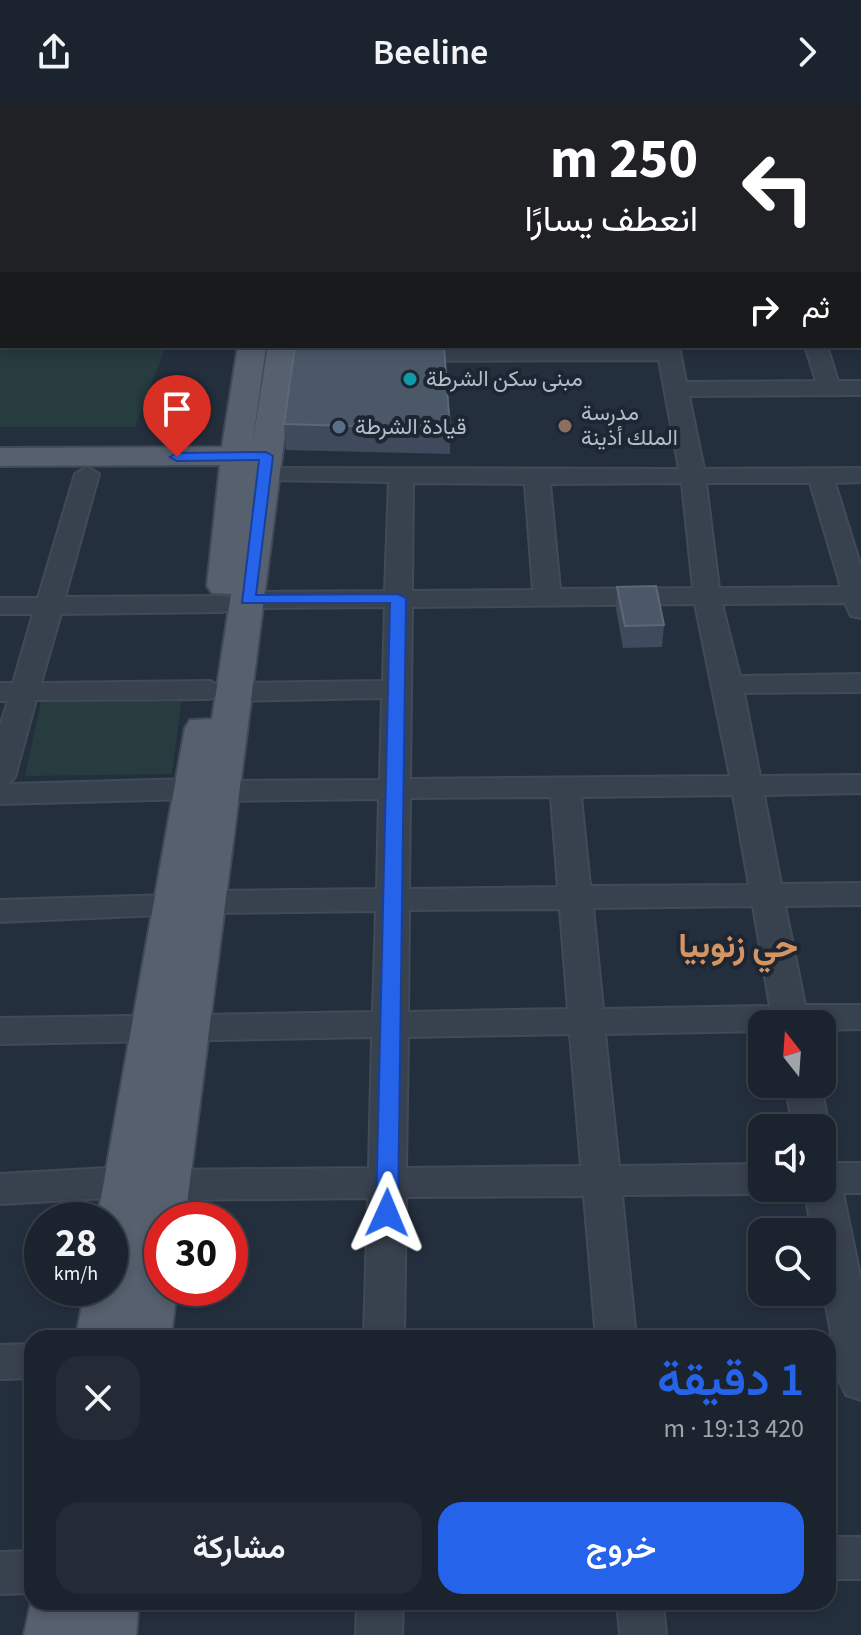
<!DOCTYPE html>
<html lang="ar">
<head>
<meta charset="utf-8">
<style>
  :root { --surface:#1b232e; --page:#242b36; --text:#f1f3f6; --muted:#a0a4aa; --line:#39404a; --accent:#2563eb }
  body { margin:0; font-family:"Source Sans 3",Vazirmatn,sans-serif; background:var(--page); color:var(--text); direction:rtl; height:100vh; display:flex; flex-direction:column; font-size:30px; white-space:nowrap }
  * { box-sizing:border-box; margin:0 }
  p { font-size:26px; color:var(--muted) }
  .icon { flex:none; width:44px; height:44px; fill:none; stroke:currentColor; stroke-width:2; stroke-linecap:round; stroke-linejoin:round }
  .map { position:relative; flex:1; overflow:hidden; direction:ltr }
  .side { position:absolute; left:24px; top:1226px; width:812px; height:280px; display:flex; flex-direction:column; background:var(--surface); border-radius:24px; box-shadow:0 4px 12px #0003,0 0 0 2px var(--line); direction:rtl }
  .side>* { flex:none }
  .banner { position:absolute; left:0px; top:0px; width:862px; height:244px; box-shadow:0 4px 12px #0003,0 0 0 2px var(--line); direction:rtl; background:#202124; color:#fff; overflow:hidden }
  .needle { width:52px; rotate:343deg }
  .controls { position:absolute; left:748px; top:906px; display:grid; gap:16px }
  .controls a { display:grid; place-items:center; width:88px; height:88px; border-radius:16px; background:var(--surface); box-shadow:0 4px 12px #0003,0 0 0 2px var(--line); font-size:40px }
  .speed { position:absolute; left:24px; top:1098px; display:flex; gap:16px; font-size:40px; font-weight:700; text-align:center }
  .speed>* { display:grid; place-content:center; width:104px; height:104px; border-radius:50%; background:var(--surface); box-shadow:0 4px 12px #0003,0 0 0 2px var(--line); line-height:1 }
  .speed small { font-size:20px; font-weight:400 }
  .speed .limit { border:12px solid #d22; background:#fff; color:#111 }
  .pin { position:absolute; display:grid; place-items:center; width:68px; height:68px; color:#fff; margin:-82px -34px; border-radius:50% 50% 50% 0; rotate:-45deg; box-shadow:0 0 8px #0007 }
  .pin .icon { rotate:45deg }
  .me { position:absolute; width:88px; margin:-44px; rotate:1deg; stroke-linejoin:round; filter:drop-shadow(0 0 6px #0008) }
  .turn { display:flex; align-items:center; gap:28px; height:168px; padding:0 32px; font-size:36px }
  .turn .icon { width:104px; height:104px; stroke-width:2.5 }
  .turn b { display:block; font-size:56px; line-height:68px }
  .then { display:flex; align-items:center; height:76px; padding:0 32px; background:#0003; gap:16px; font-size:30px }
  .round { display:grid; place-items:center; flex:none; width:84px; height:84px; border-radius:24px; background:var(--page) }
  .head { display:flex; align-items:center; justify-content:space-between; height:136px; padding:0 32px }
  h1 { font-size:48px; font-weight:600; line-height:60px; color:var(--accent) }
  .action { display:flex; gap:16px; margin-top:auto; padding:16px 32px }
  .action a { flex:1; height:92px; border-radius:24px; background:var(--accent); color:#fff; font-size:32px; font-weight:600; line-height:92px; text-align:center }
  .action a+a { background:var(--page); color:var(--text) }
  header { display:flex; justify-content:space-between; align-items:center; height:104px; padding:0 32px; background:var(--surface); font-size:36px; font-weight:600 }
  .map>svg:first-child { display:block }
  .green { fill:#263c3f }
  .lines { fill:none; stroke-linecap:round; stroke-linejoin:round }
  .minor-casing { stroke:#414a57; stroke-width:4 }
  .major-casing { stroke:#414a57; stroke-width:4 }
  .minor { fill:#38414e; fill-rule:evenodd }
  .major { fill:#56606e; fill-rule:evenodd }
  .wall { fill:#3f4b5c }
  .building { fill:#4b5868; stroke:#5c6777; stroke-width:2 }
  .route { fill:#2563eb; stroke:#184099; stroke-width:2 }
  .culture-dot { fill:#0f9aa8; stroke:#1d2633; stroke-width:3 }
  .education-dot { fill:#8d6e63; stroke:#1d2633; stroke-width:3 }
  .service-dot { fill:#5c6f8a; stroke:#1d2633; stroke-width:3 }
  .labels { text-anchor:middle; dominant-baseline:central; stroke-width:8; stroke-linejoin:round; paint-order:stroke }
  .far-poi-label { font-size:22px; fill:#b4bcc9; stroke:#1d2633; text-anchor:start }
  .district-label { font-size:34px; font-weight:bold; fill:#d59563; stroke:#1d2633 }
</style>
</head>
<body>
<header><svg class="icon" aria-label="forward" viewBox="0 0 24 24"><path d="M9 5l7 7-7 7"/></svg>Beeline<svg class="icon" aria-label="share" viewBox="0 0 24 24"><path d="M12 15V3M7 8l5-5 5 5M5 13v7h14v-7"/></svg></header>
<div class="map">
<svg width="861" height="1531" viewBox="0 0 861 1531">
  <rect width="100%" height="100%" fill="#242f3e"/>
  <!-- green -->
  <g class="green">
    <polygon points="0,77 2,242 166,242 135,323 0,323"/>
    <polygon points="182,592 172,670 25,672 42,594"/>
  </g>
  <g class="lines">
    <!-- minor casing -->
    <g class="minor-casing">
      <g id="minor">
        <rect x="287" y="0" width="18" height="2"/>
        <rect x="310" y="0" width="18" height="2"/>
        <rect x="567" y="0" width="18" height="2"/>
        <rect x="0" y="64" width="2" height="12"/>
        <rect x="860" y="160" width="1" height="12"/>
        <rect x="860" y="218" width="1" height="14"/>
        <path d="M679 242 686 278 816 277 805 242H827L838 277H861V291L689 292 704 365 861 364V378L835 379 861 463V514L851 512 845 499 722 500 740 572 861 570V588L744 589 760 672 861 671V689L764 691 781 780 861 779V801L785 802 805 901H861V925L822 926V920H762V927L605 930 619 1062 762 1060V1084H776L762 1090 622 1091 636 1234H596L584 1092 406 1093 404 1234H364L368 1094 166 1096 153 1091 147 1081 153 1071 166 1066 369 1064 372 933 0 940V914L373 908 376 807 207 809 195 806 191 798 195 790 207 787 377 785 379 695 220 697 209 694 205 687 191 695 0 700V622L8 597H0V579H13L33 510H0V494H38L75 370 87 363 99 370 65 493 222 492 232 494 235 500 232 506 222 508 61 510 41 579 210 577 223 584 234 579 383 577 385 503 248 504 238 502 235 496 238 490 248 488 385 487 389 378 266 376 257 374 254 369 257 364 679 365 659 256 401 257 390 250 401 243ZM413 379 525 380 533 486 412 487ZM682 379 693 484 560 485 550 380ZM706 379H810L841 483 719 484ZM695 500 730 672 410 675 412 503ZM221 590 234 597 382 594 380 676 220 677 206 685 202 678 191 675 8 680 15 673 36 596 210 595ZM733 691 749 781 590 782 581 693ZM551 693 558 783 409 785 410 694ZM753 802 770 902 603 905 593 804ZM560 805 568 905 408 908 409 806ZM570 930 581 1062 406 1064 408 933Z"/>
        <polygon points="171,791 183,794 187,802 183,810 0,818 0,796"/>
        <polygon points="785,980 821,980 829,1024 824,1034 822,1024 793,1024"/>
        <polygon points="822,1059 861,1059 861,1089 843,1089 861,1176 861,1296 846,1291 840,1278 822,1180 822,1128 812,1128 804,1084 822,1084"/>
        <polygon points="125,1063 138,1068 144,1078 138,1088 125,1093 0,1100 0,1070"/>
        <polygon points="32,1240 32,1274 0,1275 0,1241"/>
        <rect x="828" y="1433" width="33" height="42"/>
        <polygon points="32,1447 32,1489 0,1490 0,1448"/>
        <polygon points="357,1498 403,1498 402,1531 356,1531"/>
        <polygon points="617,1498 663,1498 666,1531 620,1531"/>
      </g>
    </g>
    <!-- major casing -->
    <g class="major-casing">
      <g id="major">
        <rect x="860" y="55" width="1" height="14"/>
        <polygon points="238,242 266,242 252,343 268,242 296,242 185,1116 162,1116 162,1184 177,1184 171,1234 76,1234 85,1184 110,1184 110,1116 97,1116 185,624 190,616 212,615 231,490 212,489 207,482 220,361 0,362 0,344 222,343"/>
        <polygon points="32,1494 32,1498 139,1498 136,1531 24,1531"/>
      </g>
    </g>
    <!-- minor -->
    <use href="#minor" class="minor"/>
    <!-- major -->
    <use href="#major" class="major"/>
  </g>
  <!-- wall -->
  <g class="wall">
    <polygon points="590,0 861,0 861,40 860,2 590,2"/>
    <polygon points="284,320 450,325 450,350 286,346"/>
    <polygon points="617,483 664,521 662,543 623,544 616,505"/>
  </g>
  <!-- building -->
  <g class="building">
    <polygon points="30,0 216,0 215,2 29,2"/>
    <rect x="459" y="0" width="40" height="2"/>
    <polygon points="593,0 715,0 718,2 594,2"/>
    <polygon points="721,0 861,0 861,24 860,2 722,2"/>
    <polygon points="295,242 444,242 450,325 284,320"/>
    <polygon points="656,482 664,521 625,522 617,483"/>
  </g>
  <!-- route -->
  <polygon class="route" points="266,348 273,352 256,491 398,490 406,494 398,1109 395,1116 379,1116 376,1109 390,499 242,499 259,356 177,357 170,353 177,349"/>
  <!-- markers -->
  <circle class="culture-dot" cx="410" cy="275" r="8"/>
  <circle class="education-dot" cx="565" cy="322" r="8"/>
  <circle class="service-dot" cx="339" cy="323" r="8"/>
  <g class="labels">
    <!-- far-poi labels -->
    <g class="far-poi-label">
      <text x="426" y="275">مبنى سكن الشرطة</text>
      <text x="581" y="309">مدرسة<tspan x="581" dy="25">الملك أذينة</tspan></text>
      <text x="355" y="323">قيادة الشرطة</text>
    </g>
    <!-- district labels -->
    <g class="district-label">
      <text x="738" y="842">حي زنوبيا</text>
    </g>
  </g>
</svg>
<div class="controls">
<a><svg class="needle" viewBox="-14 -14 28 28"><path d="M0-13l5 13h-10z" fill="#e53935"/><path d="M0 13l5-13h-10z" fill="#a0a4aa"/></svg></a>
<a><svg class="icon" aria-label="sound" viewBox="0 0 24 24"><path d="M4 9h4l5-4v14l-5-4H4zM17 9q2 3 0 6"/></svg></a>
<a><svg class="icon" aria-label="search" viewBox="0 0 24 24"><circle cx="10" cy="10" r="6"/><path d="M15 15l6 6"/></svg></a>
</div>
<div class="speed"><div>28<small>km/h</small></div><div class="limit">30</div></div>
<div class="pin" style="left:177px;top:353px;background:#d93025"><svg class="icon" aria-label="arrive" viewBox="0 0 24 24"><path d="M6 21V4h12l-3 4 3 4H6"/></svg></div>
<svg class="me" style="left:387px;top:1109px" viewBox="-20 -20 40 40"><path d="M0-17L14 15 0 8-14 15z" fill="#2563eb" stroke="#fff" stroke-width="4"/></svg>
<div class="banner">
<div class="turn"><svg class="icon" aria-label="left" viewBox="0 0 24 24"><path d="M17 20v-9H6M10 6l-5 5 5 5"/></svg><div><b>250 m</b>انعطف يسارًا</div></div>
<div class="then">ثم<svg class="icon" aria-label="right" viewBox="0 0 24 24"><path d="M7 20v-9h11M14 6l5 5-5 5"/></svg></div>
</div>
<section class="side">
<div class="head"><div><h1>1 دقيقة</h1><p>420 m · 19:13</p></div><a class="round"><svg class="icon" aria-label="close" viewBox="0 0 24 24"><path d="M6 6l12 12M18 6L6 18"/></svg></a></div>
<div class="action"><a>خروج</a><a>مشاركة</a></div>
</section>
</div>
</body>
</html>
